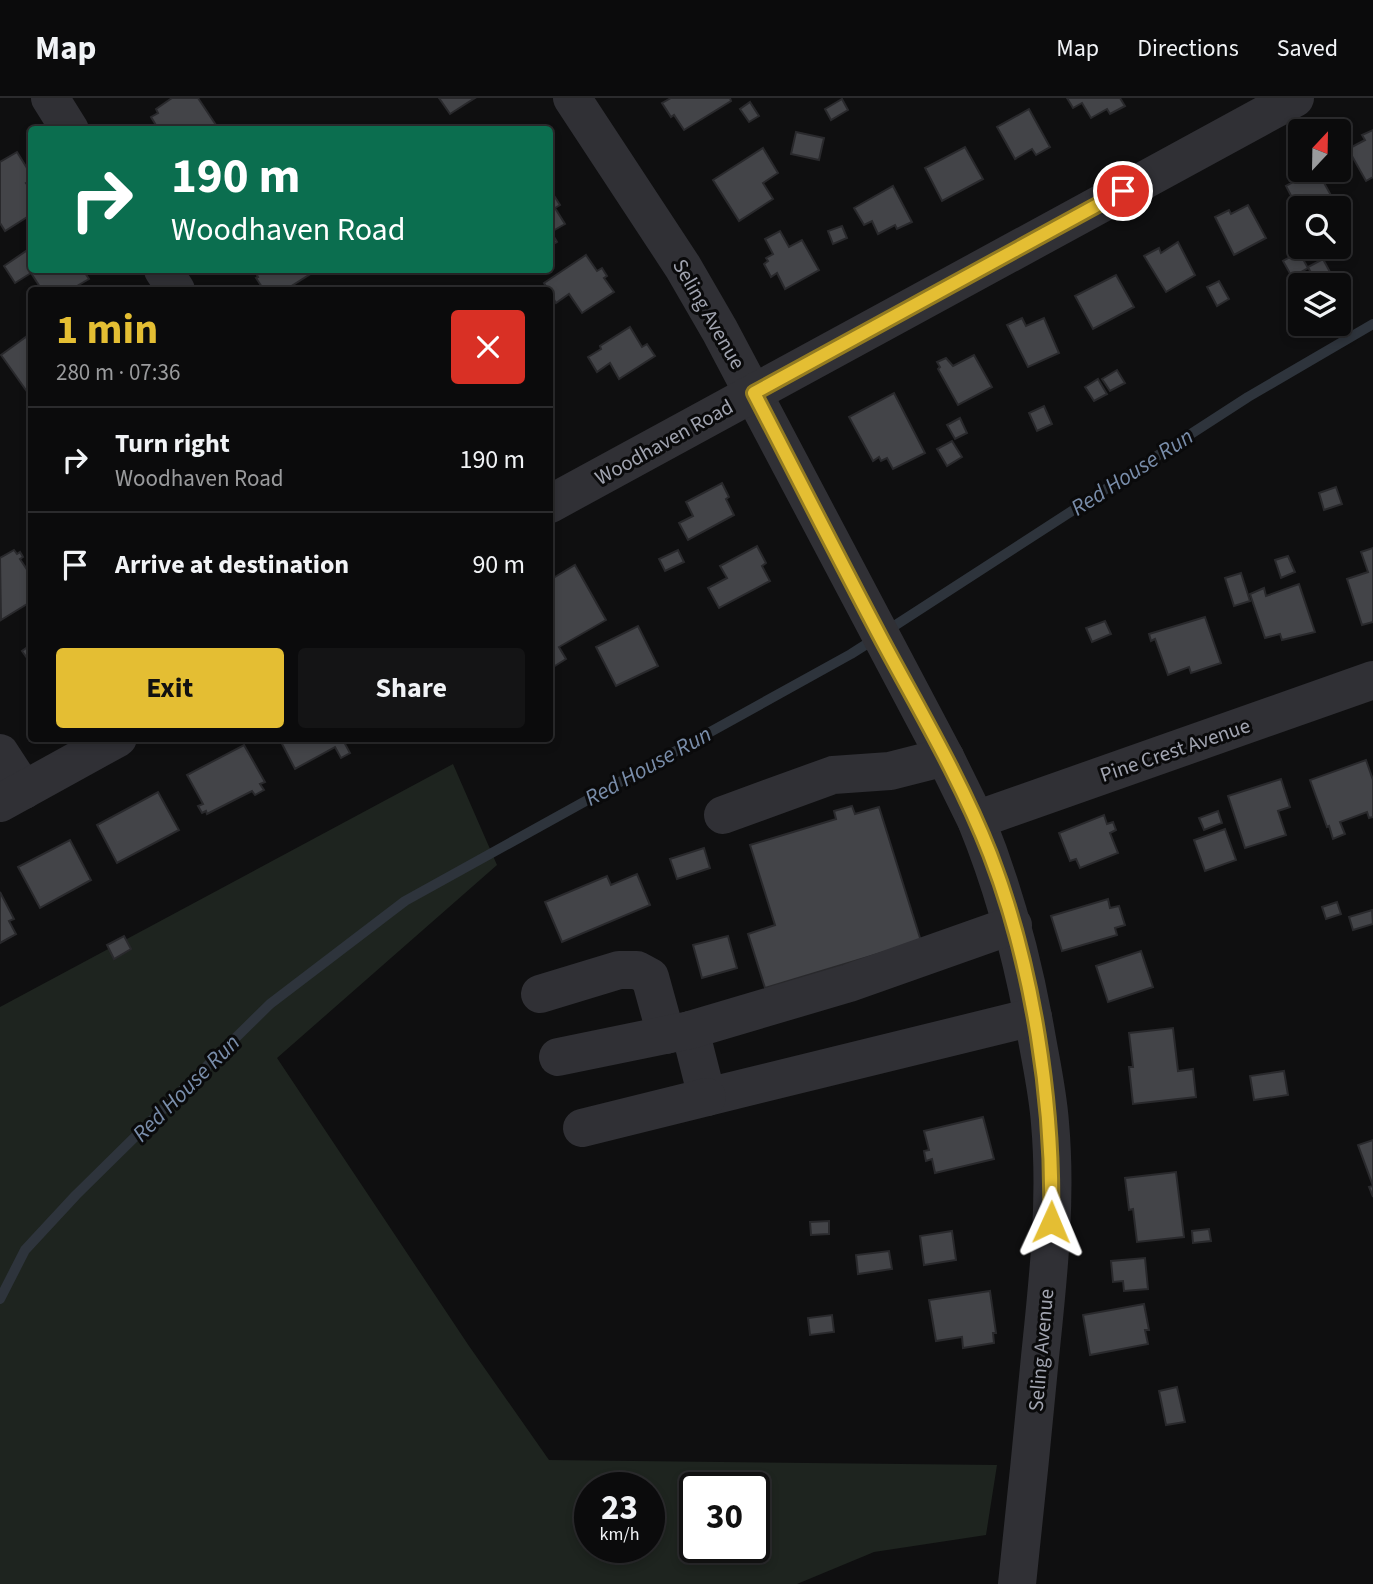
<!DOCTYPE html>
<html lang="en">
<head>
<meta charset="utf-8">
<style>
  :root { --surface:#0b0b0c; --page:#141415; --text:#f1f3f6; --muted:#9a9b9d; --line:#2b2b2d; --accent:#e4be33 }
  body { margin:0; font-family:"Source Sans 3",sans-serif; background:var(--page); color:var(--text); height:100vh; display:flex; flex-direction:column; font-size:26px; white-space:nowrap }
  * { box-sizing:border-box; margin:0 }
  p { font-size:23px; color:var(--muted) }
  .icon { flex:none; width:38px; height:38px; fill:none; stroke:currentColor; stroke-width:2; stroke-linecap:round; stroke-linejoin:round }
  .map { position:relative; flex:1; overflow:hidden }
  .drawer { position:absolute; left:28px; top:189px; width:525px; height:455px; display:flex; flex-direction:column; background:var(--surface); border-radius:7px; box-shadow:0 4px 10px #0003,0 0 0 2px var(--line) }
  .drawer>* { flex:none }
  .top-card { position:absolute; left:28px; top:28px; width:525px; height:147px; border-radius:7px; box-shadow:0 4px 10px #0003,0 0 0 2px var(--line); background:#0b6e4f; color:#fff; overflow:hidden }
  .needle { width:46px; rotate:22deg }
  .controls { position:absolute; left:1288px; top:21px; display:grid; gap:14px }
  .controls a { display:grid; place-items:center; width:63px; height:63px; border-radius:7px; background:var(--surface); box-shadow:0 4px 10px #0003,0 0 0 2px var(--line); font-size:35px }
  .speed { position:absolute; left:574px; top:1374px; display:flex; gap:14px; font-size:35px; font-weight:700; text-align:center }
  .speed>* { display:grid; place-content:center; width:91px; height:91px; border-radius:50%; background:var(--surface); box-shadow:0 4px 10px #0003,0 0 0 2px var(--line); line-height:1 }
  .speed small { font-size:18px; font-weight:400 }
  .speed .limit { border:4px solid #111; border-radius:10px; background:#fff; color:#111 }
  .pin { position:absolute; display:grid; place-items:center; width:60px; height:60px; color:#fff; margin:-30px; border:4px solid #fff; border-radius:50%; box-shadow:0 2px 7px #0007 }
  .me { position:absolute; width:77px; margin:-38px; rotate:1deg; stroke-linejoin:round; filter:drop-shadow(0 0 5px #0008) }
  .turn { display:flex; align-items:center; gap:24px; height:147px; padding:0 28px; font-size:32px }
  .turn .icon { width:91px; height:91px; stroke-width:2.5 }
  .turn b { display:block; font-size:49px; line-height:60px }
  .round { display:grid; place-items:center; flex:none; width:74px; height:74px; border-radius:7px; background:var(--page) }
  .overview { display:flex; align-items:center; justify-content:space-between; height:119px; padding:0 28px }
  h1 { font-size:42px; font-weight:700; line-height:52px; color:var(--accent) }
  .primary-button { display:flex; gap:14px; margin-top:auto; padding:14px 28px }
  .primary-button a { flex:1; height:80px; border-radius:7px; background:var(--accent); color:#111; font-size:28px; font-weight:700; line-height:80px; text-align:center }
  .primary-button a+a { background:var(--page); color:var(--text) }
  ul { padding:0; list-style:none }
  li { display:flex; align-items:center; gap:21px; height:105px; padding:0 28px; border-top:2px solid var(--line) }
  li div { flex:1 }
  li b { display:block; font-size:26px }
  li em { font-style:normal }
  header { display:flex; align-items:center; gap:42px; box-sizing:border-box; height:98px; padding:0 35px; background:var(--surface); border-bottom:2px solid var(--line) }
  header strong { font-size:33px }
  nav { display:flex; gap:38px; margin-inline-start:auto; font-size:24px }
  .map>svg:first-child { display:block }
  .green { fill:#1e241f; fill-rule:evenodd }
  .lines { fill:none; stroke-linecap:round; stroke-linejoin:round }
  .stream { stroke:#2e343c; stroke-width:10 }
  .building { fill:#434448; stroke:#29292c; stroke-width:2 }
  .minor { stroke:#303035; stroke-width:38 }
  .route-casing { stroke:#947c21; stroke-width:18 }
  .route { stroke:#e4be33; stroke-width:12 }
  .labels { text-anchor:middle; dominant-baseline:central; stroke-width:6; stroke-linejoin:round; paint-order:stroke }
  .street-label { font-size:21px; fill:#a1a4b0; stroke:#0a0a0b }
  .water-label { font-size:23px; font-style:italic; fill:#798daa; stroke:#0a0a0b }
</style>
</head>
<body>
<header>
<strong>Map</strong>
<nav><a>Map</a><a>Directions</a><a>Saved</a></nav>
</header>
<div class="map">
<svg width="1373" height="1486" viewBox="0 0 1373 1486">
  <rect width="100%" height="100%" fill="#0f0f10"/>
  <!-- green -->
  <path class="green" d="M453 666 497 767 277 960 469 1248 549 1362 997 1367 986 1437 874 1454 797 1486H0V909ZM590 1390H649V1449H590ZM695 1390H754V1449H695Z"/>
  <g class="lines">
    <!-- stream -->
    <g class="stream">
      <polyline points="888,532 1248,299 1373,226"/>
      <polyline points="0,1201 25,1152 76,1097 270,906 405,803 851,556 873,542"/>
    </g>
  </g>
  <!-- building -->
  <g class="building">
    <polygon points="172,0 198,0 218,30 159,32 151,19 158,15 156,11"/>
    <polygon points="439,0 475,0 450,16"/>
    <polygon points="671,0 730,0 731,3 684,32 674,17 671,19 662,5"/>
    <polygon points="1067,0 1120,0 1125,8 1110,16 1107,11 1091,20 1082,5 1073,10"/>
    <polygon points="842,1 848,12 831,22 825,11"/>
    <polygon points="750,4 759,18 749,24 740,11"/>
    <polygon points="1029,11 1050,49 1036,57 1032,51 1015,61 997,29"/>
    <polygon points="1373,32 1373,79 1366,83 1348,51 1365,42 1362,37"/>
    <polygon points="796,34 824,40 819,62 791,56"/>
    <polygon points="965,49 983,81 942,103 925,70"/>
    <polygon points="763,50 778,75 763,85 773,101 739,123 713,82"/>
    <polygon points="17,54 32,78 32,82 26,85 32,93 32,116 5,133 0,125 0,64"/>
    <polygon points="1304,72 1317,72 1333,101 1329,103 1332,110 1300,110 1300,115 1286,88 1304,78 1302,73"/>
    <polygon points="893,88 912,124 897,131 895,127 878,136 872,123 864,127 854,110"/>
    <polygon points="551,93 560,107 555,110 565,126 551,134 557,144 550,148 550,94"/>
    <polygon points="1248,107 1266,140 1234,157 1215,119 1229,112 1231,116"/>
    <polygon points="842,128 847,140 833,146 828,133"/>
    <polygon points="780,133 789,149 802,142 819,172 785,191 777,175 771,179 764,166 768,163 766,160 773,156 765,141"/>
    <polygon points="1178,144 1195,177 1166,194 1144,158 1159,150 1161,155"/>
    <polygon points="32,149 32,172 83,172 89,181 70,192 42,192 31,175 15,185 4,168"/>
    <polygon points="1299,154 1308,170 1292,179 1283,163"/>
    <polygon points="586,157 597,173 602,170 607,178 604,180 614,194 582,215 569,196 556,205 544,185"/>
    <polygon points="1323,161 1331,176 1316,185 1308,169"/>
    <polygon points="257,172 309,172 312,175 285,192 264,192 256,180 258,179 255,173"/>
    <polygon points="1116,177 1134,209 1093,231 1075,198"/>
    <polygon points="1219,183 1229,201 1217,208 1207,189"/>
    <polygon points="1022,220 1026,228 1044,220 1059,255 1028,269 1007,227"/>
    <polygon points="630,229 642,249 647,246 655,258 619,281 610,265 597,274 588,259 601,251 600,248"/>
    <polygon points="30,236 32,293 28,295 1,257"/>
    <polygon points="974,257 992,289 958,307 938,271 940,269 937,264 946,260 953,268"/>
    <polygon points="1117,272 1125,285 1110,293 1102,281"/>
    <polygon points="1098,281 1107,296 1094,303 1085,289"/>
    <polygon points="894,295 925,355 893,371 887,360 881,363 879,359 873,363 849,319"/>
    <polygon points="1044,308 1052,326 1037,333 1029,315"/>
    <polygon points="960,320 967,335 955,341 947,327"/>
    <polygon points="952,343 962,359 947,368 937,351"/>
    <polygon points="722,385 729,399 726,401 734,417 688,442 679,425 693,418 686,404"/>
    <polygon points="1336,389 1342,406 1324,412 1319,395"/>
    <polygon points="757,448 766,465 762,468 770,483 719,510 708,490 727,480 720,468"/>
    <polygon points="1373,450 1373,524 1362,527 1347,481 1368,474 1361,454"/>
    <polygon points="14,452 17,456 20,454 23,459 20,461 32,479 32,503 1,522 0,460"/>
    <polygon points="678,452 684,464 665,473 659,461"/>
    <polygon points="1288,458 1295,474 1281,480 1275,462"/>
    <polygon points="575,467 606,522 559,549 566,561 550,571 550,482"/>
    <polygon points="1241,475 1250,503 1234,508 1225,480"/>
    <polygon points="1299,486 1315,534 1282,542 1280,536 1265,540 1250,496 1264,490 1266,498"/>
    <polygon points="1205,519 1221,565 1191,575 1189,569 1168,577 1155,541 1151,543 1149,536"/>
    <polygon points="1105,523 1111,536 1092,544 1086,530"/>
    <polygon points="638,528 658,568 616,588 596,549"/>
    <polygon points="32,546 32,567 22,553"/>
    <polygon points="279,640 352,640 344,644 350,655 341,660 335,649 295,671"/>
    <polygon points="244,647 265,684 260,686 264,692 255,697 252,693 207,716 206,713 202,715 198,708 203,706 187,677"/>
    <polygon points="1366,662 1373,682 1373,719 1369,720 1367,714 1340,724 1345,736 1333,741 1329,728 1327,729 1310,682"/>
    <polygon points="1281,681 1290,709 1278,713 1286,737 1245,750 1228,698"/>
    <polygon points="158,694 179,732 117,765 97,727"/>
    <polygon points="852,708 855,716 879,709 921,843 765,890 748,836 775,827 750,747 836,721 834,713"/>
    <polygon points="1218,713 1222,725 1204,732 1199,720"/>
    <polygon points="1104,717 1107,726 1113,724 1116,732 1110,735 1118,755 1080,770 1076,761 1070,763 1059,735"/>
    <polygon points="1225,731 1236,762 1205,773 1194,742"/>
    <polygon points="70,742 91,782 40,810 18,769"/>
    <polygon points="704,750 710,770 677,781 670,761"/>
    <polygon points="637,776 650,807 562,844 545,804 607,778 611,787"/>
    <polygon points="0,794 14,821 9,823 16,836 0,845"/>
    <polygon points="1108,801 1110,810 1119,808 1125,827 1115,830 1117,837 1062,853 1051,818"/>
    <polygon points="1337,804 1341,816 1326,821 1322,809"/>
    <polygon points="1372,812 1373,826 1353,832 1349,819"/>
    <polygon points="124,838 131,851 114,861 107,847"/>
    <polygon points="728,838 737,870 702,880 693,847"/>
    <polygon points="1141,853 1153,889 1108,904 1096,868"/>
    <polygon points="1173,930 1178,973 1193,971 1196,999 1133,1006 1129,969 1133,969 1129,935"/>
    <polygon points="1284,973 1288,997 1254,1002 1250,978"/>
    <polygon points="983,1019 994,1061 935,1075 932,1061 926,1063 924,1053 929,1052 924,1033"/>
    <polygon points="1373,1042 1373,1099 1369,1089 1373,1088 1358,1047"/>
    <polygon points="1176,1074 1184,1139 1137,1144 1133,1111 1129,1112 1125,1080"/>
    <polygon points="829,1123 829,1136 811,1137 810,1124"/>
    <polygon points="1209,1131 1211,1143 1193,1145 1192,1133"/>
    <polygon points="952,1133 956,1162 924,1167 920,1138"/>
    <polygon points="889,1153 892,1171 858,1176 856,1157"/>
    <polygon points="1145,1160 1148,1191 1124,1193 1123,1183 1113,1184 1111,1163"/>
    <polygon points="990,1193 996,1235 993,1235 994,1245 963,1250 962,1239 936,1243 929,1202"/>
    <polygon points="1144,1206 1149,1232 1145,1232 1148,1246 1090,1257 1083,1217"/>
    <polygon points="832,1217 834,1234 810,1237 808,1220"/>
    <polygon points="1177,1289 1185,1324 1166,1327 1159,1293"/>
  </g>
  <g class="lines">
    <!-- minor -->
    <g class="minor">
      <polyline points="50,0 70,32"/>
      <path d="M572 0 683 169 720 233 945 659 976 722C1005 793 1024 866 1037 941 1042 969 1048 997 1050 1025 1057 1103 1048 1182 1040 1259 1033 1335 1025 1410 1017 1486"/>
      <polyline points="163,172 176,192"/>
      <polyline points="550,406 1295,0"/>
      <polyline points="0,655 24,692"/>
      <polyline points="0,705 118,640"/>
      <polyline points="723,717 833,677 890,673 945,659"/>
      <polyline points="976,722 1373,582"/>
      <polyline points="540,896 619,872 637,872 650,879 666,937"/>
      <polyline points="690,932 707,999 1033,919"/>
      <polyline points="558,959 690,932 849,885 1013,827"/>
      <polyline points="582,1030 707,999"/>
    </g>
  </g>
  <g class="lines">
    <!-- route casing -->
    <g class="route-casing">
      <path id="route" d="M1051 1124C1054 1006 1033 867 990 756 961 682 920 613 883 544 839 461 797 378 754 295L1123 93"/>
    </g>
    <!-- route -->
    <use href="#route" class="route"/>
  </g>
  <g class="labels">
    <!-- street labels -->
    <g class="street-label">
      <text transform="translate(709 216) rotate(60)">Seling Avenue</text>
      <text transform="translate(664 344) rotate(-29)">Woodhaven Road</text>
      <text transform="translate(1175 652) rotate(-19)">Pine Crest Avenue</text>
      <text transform="translate(1041 1252) rotate(-85)">Seling Avenue</text>
    </g>
    <!-- water labels -->
    <g class="water-label">
      <text transform="translate(1132 374) rotate(-33)">Red House Run</text>
      <text transform="translate(648 668) rotate(-29)">Red House Run</text>
      <text transform="translate(186 990) rotate(-45)">Red House Run</text>
    </g>
  </g>
</svg>
<div class="controls">
<a><svg class="needle" viewBox="-14 -14 28 28"><path d="M0-13l5 13h-10z" fill="#e53935"/><path d="M0 13l5-13h-10z" fill="#9a9b9d"/></svg></a>
<a><svg class="icon" aria-label="search" viewBox="0 0 24 24"><circle cx="10" cy="10" r="6"/><path d="M15 15l6 6"/></svg></a>
<a><svg class="icon" aria-label="layers" viewBox="0 0 24 24"><path d="M12 4l9 5-9 5-9-5zM3 14l9 5 9-5"/></svg></a>
</div>
<div class="speed"><div>23<small>km/h</small></div><div class="limit">30</div></div>
<div class="pin" style="left:1123px;top:93px;background:#d93025"><svg class="icon" aria-label="arrive" viewBox="0 0 24 24"><path d="M6 21V4h12l-3 4 3 4H6"/></svg></div>
<svg class="me" style="left:1051px;top:1124px" viewBox="-20 -20 40 40"><path d="M0-17L14 15 0 8-14 15z" fill="#e4be33" stroke="#fff" stroke-width="4"/></svg>
<div class="top-card">
<div class="turn"><svg class="icon" aria-label="right" viewBox="0 0 24 24"><path d="M7 20v-9h11M14 6l5 5-5 5"/></svg><div><b>190 m</b>Woodhaven Road</div></div>
</div>
<section class="drawer">
<div class="overview"><div><h1>1 min</h1><p>280 m · 07:36</p></div><a class="round" style="background:#d93025;color:#fff"><svg class="icon" aria-label="close" viewBox="0 0 24 24"><path d="M6 6l12 12M18 6L6 18"/></svg></a></div>
<ul>
<li><svg class="icon" aria-label="right" viewBox="0 0 24 24"><path d="M7 20v-9h11M14 6l5 5-5 5"/></svg><div><b>Turn right</b><p>Woodhaven Road</p></div><em>190 m</em></li>
<li><svg class="icon" aria-label="arrive" viewBox="0 0 24 24"><path d="M6 21V4h12l-3 4 3 4H6"/></svg><div><b>Arrive at destination</b></div><em>90 m</em></li>
</ul>
<div class="primary-button"><a>Exit</a><a>Share</a></div>
</section>
</div>
</body>
</html>
